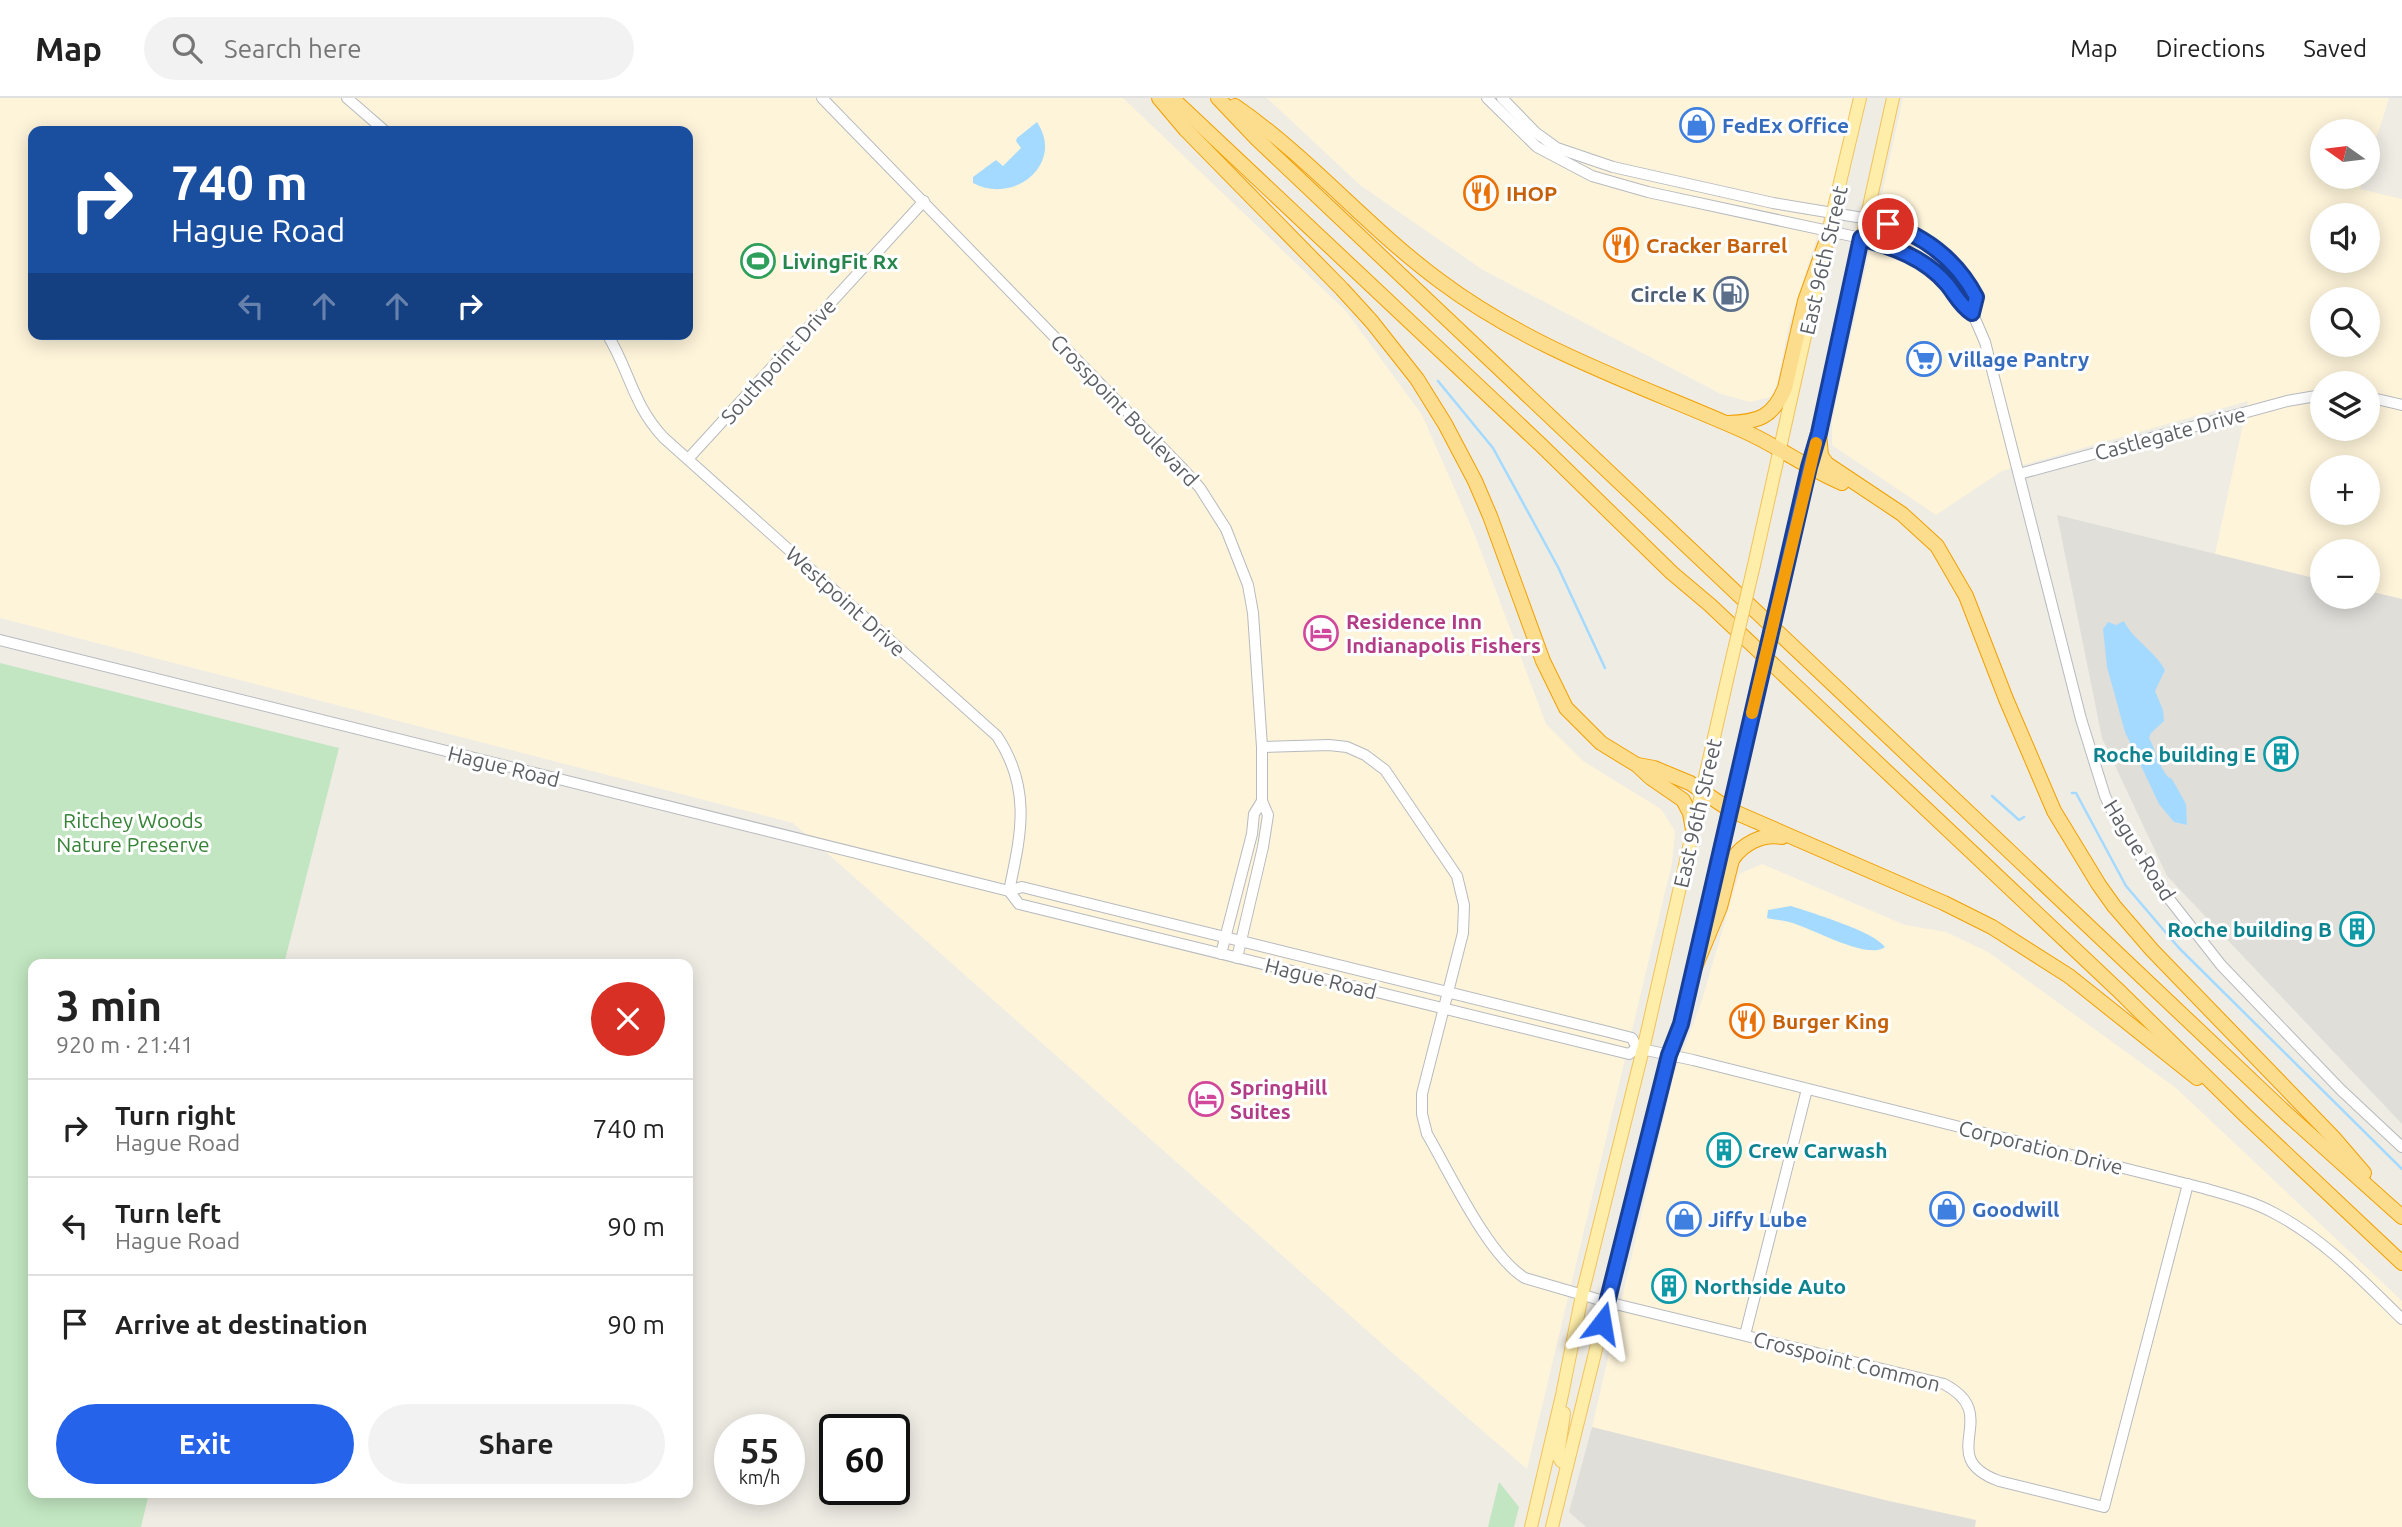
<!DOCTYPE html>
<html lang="en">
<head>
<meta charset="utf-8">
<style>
  :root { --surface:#fff; --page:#f2f2f2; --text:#222; --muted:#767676; --line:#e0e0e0; --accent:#2563eb }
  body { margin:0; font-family:Ubuntu,sans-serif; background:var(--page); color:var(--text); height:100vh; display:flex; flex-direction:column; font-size:26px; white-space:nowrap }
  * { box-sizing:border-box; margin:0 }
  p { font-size:23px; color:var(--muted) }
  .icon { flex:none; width:38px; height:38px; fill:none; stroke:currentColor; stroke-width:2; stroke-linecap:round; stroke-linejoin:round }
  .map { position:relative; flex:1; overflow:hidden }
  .sheet { position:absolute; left:28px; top:861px; width:665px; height:539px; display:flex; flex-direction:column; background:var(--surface); border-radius:14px; box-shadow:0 4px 18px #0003 }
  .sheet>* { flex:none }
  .banner { position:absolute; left:28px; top:28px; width:665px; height:214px; border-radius:14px; box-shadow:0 4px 18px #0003; background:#1a4fa0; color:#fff; overflow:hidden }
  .needle { width:46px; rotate:284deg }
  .controls { position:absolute; left:2310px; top:21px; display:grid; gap:14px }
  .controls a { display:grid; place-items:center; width:70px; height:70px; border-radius:50%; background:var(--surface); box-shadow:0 4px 18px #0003; font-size:35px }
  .speed { position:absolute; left:714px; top:1316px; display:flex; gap:14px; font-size:35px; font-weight:700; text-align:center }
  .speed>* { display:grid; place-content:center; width:91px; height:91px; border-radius:50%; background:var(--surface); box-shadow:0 4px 18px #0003; line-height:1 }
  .speed small { font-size:18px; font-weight:400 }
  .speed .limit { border:4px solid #111; border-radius:10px; background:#fff; color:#111 }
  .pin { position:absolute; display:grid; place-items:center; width:60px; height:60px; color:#fff; margin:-30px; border:4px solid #fff; border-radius:50%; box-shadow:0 2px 7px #0007 }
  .me { position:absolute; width:77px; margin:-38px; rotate:14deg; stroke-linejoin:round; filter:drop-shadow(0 0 5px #0008) }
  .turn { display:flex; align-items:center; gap:24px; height:147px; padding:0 28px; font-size:32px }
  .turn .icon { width:91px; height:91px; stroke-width:2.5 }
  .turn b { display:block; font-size:49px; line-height:60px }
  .lanes { display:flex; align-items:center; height:66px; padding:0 28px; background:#0003; justify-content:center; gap:35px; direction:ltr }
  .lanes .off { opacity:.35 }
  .round { display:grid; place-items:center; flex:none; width:74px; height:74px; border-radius:37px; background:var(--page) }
  .head { display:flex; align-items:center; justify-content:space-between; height:119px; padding:0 28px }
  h1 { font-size:42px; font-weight:700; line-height:52px }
  .cta { display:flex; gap:14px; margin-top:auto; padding:14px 28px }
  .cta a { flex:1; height:80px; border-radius:42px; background:var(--accent); color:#fff; font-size:28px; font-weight:700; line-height:80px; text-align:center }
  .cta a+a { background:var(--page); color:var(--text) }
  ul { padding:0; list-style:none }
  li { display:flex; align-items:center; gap:21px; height:98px; padding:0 28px; border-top:2px solid var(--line) }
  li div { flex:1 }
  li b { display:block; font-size:26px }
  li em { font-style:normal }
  header { display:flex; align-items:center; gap:42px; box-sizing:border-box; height:98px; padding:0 35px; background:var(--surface); border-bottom:2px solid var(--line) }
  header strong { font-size:33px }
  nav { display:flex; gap:38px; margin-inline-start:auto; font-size:24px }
  .search { width:490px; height:63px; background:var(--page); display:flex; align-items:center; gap:18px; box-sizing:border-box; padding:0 24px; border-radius:38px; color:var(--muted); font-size:26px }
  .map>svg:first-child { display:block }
  .commercial { fill:#fef4da; fill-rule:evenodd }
  .industrial { fill:#e0ded9 }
  .green { fill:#c2e6c1 }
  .water { fill:#a4daff }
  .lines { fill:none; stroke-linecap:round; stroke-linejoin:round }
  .stream { stroke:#a4daff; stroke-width:2.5 }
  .minor-casing { stroke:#b7babe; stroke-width:12 }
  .major-casing { stroke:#f1c35b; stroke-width:14 }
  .highway-casing { stroke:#f2a001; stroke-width:16 }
  .minor { stroke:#fff; stroke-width:10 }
  .major { stroke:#ffeea9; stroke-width:12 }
  .highway { stroke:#fcdd8d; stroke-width:14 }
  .major-bridge-casing { stroke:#f1c35b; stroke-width:14; stroke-linecap:butt }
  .major-bridge { stroke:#ffeea9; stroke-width:12 }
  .route-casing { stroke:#184099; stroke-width:18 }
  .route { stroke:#2563eb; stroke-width:12 }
  .slow { stroke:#f59e0b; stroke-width:12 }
  .labels { text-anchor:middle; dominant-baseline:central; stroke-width:6; stroke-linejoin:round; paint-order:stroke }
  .shop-label { font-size:21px; font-weight:bold; fill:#366cbe; stroke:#fff; text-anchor:start }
  .food-label { font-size:21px; font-weight:bold; fill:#c56008; stroke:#fff; text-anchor:start }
  .street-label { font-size:21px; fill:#5c6065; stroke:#fff }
  .leisure-label { font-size:21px; font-weight:bold; fill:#27864d; stroke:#fff; text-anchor:start }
  .service-label { font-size:21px; font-weight:bold; fill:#4e5e75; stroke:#fff; text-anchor:end }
  .hotel-label { font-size:21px; font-weight:bold; fill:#b23c85; stroke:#fff; text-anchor:start }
  .culture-label { font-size:21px; font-weight:bold; fill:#0d838f; stroke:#fff; text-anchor:end }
  .park-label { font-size:21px; fill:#358336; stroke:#fff }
</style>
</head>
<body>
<header>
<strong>Map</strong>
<div class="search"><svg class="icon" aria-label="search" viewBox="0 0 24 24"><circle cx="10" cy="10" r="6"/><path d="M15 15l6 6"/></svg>Search here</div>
<nav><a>Map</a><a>Directions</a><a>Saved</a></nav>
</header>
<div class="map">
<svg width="2402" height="1429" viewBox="0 0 2402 1429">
  <rect width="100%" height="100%" fill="#efece4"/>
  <!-- commercial -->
  <g class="commercial">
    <path d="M0 0H1123L1346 213 1422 317 1474 435 1546 626 1583 663 1661 711 1675 733 1672 765 1527 1371 1380 1244 793 725 0 520ZM33 33H688V236H33Z"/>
    <polygon points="1267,0 1853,0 1832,92 1788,230 1778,282 1771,299 1750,304 1721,296 1483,172 1360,87"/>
    <path d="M1903 0H2389L2368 67V33H2322V79H2364L2360 91 2402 101V501L2368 493V453H2322V482L2215 456 2248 303 2002 373 1936 417 1832 347V323ZM2322 117H2368V163H2322ZM2322 201H2368V247H2322ZM2322 285H2368V331H2322ZM2322 369H2368V415H2322Z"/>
    <polygon points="1762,766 1905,827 1946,834 1988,854 2176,990 2402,1203 2402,1429 1605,1429 1937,1416 1592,1329 1674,976 1701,905 1739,776"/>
  </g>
  <!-- industrial -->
  <g class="industrial">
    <polygon points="2057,417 2322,482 2322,499 2368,499 2368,493 2402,501 2402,1026 2167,778 2102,640"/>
    <polygon points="1592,1329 1889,1403 1976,1422 1975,1429 1586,1429 1569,1414"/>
  </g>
  <!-- green -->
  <g class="green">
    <polygon points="0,565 339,650 284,866 33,866 33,1395 149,1395 141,1429 0,1429"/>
    <polygon points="1499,1384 1519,1409 1514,1429 1488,1429"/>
  </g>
  <!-- water -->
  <g class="water">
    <path d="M1037 24C1065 66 1014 107 973 85V79L996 62 1003 68 1021 50 1016 43 1017 40Z"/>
    <path d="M2124 523C2133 542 2155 553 2165 572L2155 593 2163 612 2164 623 2151 635 2149 640C2156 652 2161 677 2172 681L2186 706 2187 727 2174 724 2159 706 2125 634 2107 569 2103 531 2108 524 2116 527Z"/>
    <path d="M1791 808C1812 815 1873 833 1885 849 1867 863 1811 829 1789 824 1782 822 1774 822 1767 820L1768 812Z"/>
  </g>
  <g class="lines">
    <!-- stream -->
    <g class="stream">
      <polyline points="1438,283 1493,350 1558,469 1605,570"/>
      <polyline points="2072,695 2076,695 2126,788 2179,850 2402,1071"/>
      <polyline points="1992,698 2019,722 2024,719"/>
    </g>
    <!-- minor casing -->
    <g class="minor-casing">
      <g id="minor">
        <polyline points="347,0 385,33"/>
        <polyline points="822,0 1183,371 1200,390 1226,431 1248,487 1253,515 1262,649 1262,703 1268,717 1263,749 1237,860"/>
        <polyline points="1487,0 1537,49 1592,78 1648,94 1861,140 1890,148 1913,159 1947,186 1962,209 1972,214 1985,244 2081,621 2105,698 2115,719 2163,793 2221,867 2341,992 2402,1049"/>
        <polyline points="1502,0 1535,34 1557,50 1613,69 1773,105 1869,121 1903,131 1943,156 1969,186 1976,199 1972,214"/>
        <path d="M607 236C630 273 632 306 664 340L997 638C1032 691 1021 736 1009 793"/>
        <polyline points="2368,299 2402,307"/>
        <polyline points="688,361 924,103"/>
        <polyline points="2019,376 2287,303 2322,297"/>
        <polyline points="0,542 1009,793 1022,789 1609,934 1632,940 1637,950"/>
        <path d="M1262 649 1329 647 1347 649 1365 657 1385 672 1457 778 1464 807 1463 835 1422 996V1016L1427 1036C1450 1075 1488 1158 1525 1180L1607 1204 1944 1286C2005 1318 1932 1358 1999 1383L2104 1409 2188 1086"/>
        <path d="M1009 793 1019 806 1629 956 1637 950 1693 962 2203 1090C2227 1097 2252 1103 2274 1115 2324 1141 2362 1182 2402 1221"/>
        <polyline points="1221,856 1252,736 1254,716 1262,703"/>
        <polyline points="1745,1237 1807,991"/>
      </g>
    </g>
    <!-- major casing -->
    <g class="major-casing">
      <g id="major">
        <polyline points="1823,156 1860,0"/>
        <polyline points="1754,467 1817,184"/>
        <polyline points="1780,493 1819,335 1893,0"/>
        <polyline points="1699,849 1757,595"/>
        <polyline points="1564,1315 1558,1358 1561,1363 1567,1367"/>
        <polyline points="1531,1429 1562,1297 1582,1197 1645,943 1730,569"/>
        <polyline points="1552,1429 1659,996 1669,957 1681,926 1695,866"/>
      </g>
    </g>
    <!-- highway casing -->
    <g class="highway-casing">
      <g id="highway">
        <polyline points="1159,0 1186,32 1342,191 1372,224 1417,281 1445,326 1475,383 1490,418 1543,563 1566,610 1601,645 1637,667 1651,680 1683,702 1690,715 1693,732"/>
        <polyline points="1172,0 1542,348 1672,475 1710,507 2120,894 2246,1018 2402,1165"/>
        <polyline points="1218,0 1257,41 2287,1016 2402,1119"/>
        <path d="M1235 8C1309 59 1368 130 1440 183 1532 252 1640 287 1744 333 1778 348 1808 371 1842 385"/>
        <path d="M1728 325C1759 324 1773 319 1785 290L1805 203 1825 147"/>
        <polyline points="1819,335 1821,358 1827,366 1902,416 1937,448 1966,498 2006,601 2054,713 2099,787 2114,808 2152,852 2333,1039 2364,1075"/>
        <polyline points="1638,667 1654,670 1690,685 1730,712 1944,805 1992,829 2069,878 2197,980"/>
        <path d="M1693 874 1720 809 1732 762C1742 746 1763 735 1782 739"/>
      </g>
    </g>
    <!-- minor -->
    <use href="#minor" class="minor"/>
    <!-- major -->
    <use href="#major" class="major"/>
    <!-- highway -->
    <use href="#highway" class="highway"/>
    <!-- major-bridge casing -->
    <g class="major-bridge-casing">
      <g id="major-bridge">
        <polyline points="1730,569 1754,467"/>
        <polyline points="1757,595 1780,493"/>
      </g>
    </g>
    <!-- major-bridge -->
    <use href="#major-bridge" class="major-bridge"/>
  </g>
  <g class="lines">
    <!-- route casing -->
    <g class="route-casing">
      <path id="route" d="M1602 1225 1669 957 1681 926 1809 369 1819 335 1861 140C1893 149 1925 160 1947 186 1956 197 1960 207 1972 215L1976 199C1957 163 1926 139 1888 126"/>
    </g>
    <!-- route -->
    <use href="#route" class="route"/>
    <!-- slow -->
    <polyline class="slow" points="1752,615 1816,345"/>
  </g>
  <!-- icons -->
  <defs>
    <g id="shop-ring" transform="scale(1.75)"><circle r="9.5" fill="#fff" stroke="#3f7fe0" stroke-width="1.5"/><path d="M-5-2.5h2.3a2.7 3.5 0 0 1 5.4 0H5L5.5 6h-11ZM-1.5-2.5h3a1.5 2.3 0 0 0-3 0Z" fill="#3f7fe0"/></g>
    <g id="restaurant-ring" transform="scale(1.75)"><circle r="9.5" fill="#fff" stroke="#e8710a" stroke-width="1.5"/><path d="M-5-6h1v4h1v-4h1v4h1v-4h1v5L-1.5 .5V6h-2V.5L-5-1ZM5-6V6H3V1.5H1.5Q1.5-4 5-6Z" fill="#e8710a"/></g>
    <g id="stadium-ring" transform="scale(1.75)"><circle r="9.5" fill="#fff" stroke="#2e9e5b" stroke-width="1.5"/><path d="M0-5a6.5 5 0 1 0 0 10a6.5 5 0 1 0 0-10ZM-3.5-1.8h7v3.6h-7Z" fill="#2e9e5b"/></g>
    <g id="fuel-ring" transform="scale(1.75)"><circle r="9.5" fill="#fff" stroke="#5c6f8a" stroke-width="1.5"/><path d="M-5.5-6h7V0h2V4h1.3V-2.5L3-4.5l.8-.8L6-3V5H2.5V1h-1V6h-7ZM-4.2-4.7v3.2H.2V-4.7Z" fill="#5c6f8a"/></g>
    <g id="supermarket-ring" transform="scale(1.75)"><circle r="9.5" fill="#fff" stroke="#3f7fe0" stroke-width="1.5"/><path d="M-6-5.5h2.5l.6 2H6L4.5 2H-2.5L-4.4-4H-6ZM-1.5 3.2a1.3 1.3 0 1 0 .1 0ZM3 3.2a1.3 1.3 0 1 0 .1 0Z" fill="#3f7fe0"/></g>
    <g id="hotel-ring" transform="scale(1.75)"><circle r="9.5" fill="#fff" stroke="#d1479c" stroke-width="1.5"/><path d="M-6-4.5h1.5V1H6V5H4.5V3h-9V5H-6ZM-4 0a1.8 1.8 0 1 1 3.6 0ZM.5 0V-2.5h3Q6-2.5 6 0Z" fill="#d1479c"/></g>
    <g id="building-ring" transform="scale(1.75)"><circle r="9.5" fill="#fff" stroke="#0f9aa8" stroke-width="1.5"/><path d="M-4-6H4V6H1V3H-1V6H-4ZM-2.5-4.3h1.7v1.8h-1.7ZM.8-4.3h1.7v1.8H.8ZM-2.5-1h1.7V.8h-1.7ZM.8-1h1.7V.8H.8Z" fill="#0f9aa8"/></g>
  </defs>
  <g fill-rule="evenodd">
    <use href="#shop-ring" x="1697" y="27"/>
    <use href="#restaurant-ring" x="1481" y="95"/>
    <use href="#restaurant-ring" x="1621" y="147"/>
    <use href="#stadium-ring" x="758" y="163"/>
    <use href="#fuel-ring" x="1731" y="196"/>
    <use href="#supermarket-ring" x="1924" y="261"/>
    <use href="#hotel-ring" x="1321" y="535"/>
    <use href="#building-ring" x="2281" y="656"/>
    <use href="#building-ring" x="2357" y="831"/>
    <use href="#restaurant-ring" x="1747" y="923"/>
    <use href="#hotel-ring" x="1206" y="1001"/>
    <use href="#building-ring" x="1724" y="1052"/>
    <use href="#shop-ring" x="1947" y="1111"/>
    <use href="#shop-ring" x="1684" y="1121"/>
    <use href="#building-ring" x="1669" y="1188"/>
  </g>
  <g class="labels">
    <!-- shop labels -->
    <g class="shop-label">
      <text x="1722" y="27">FedEx Office</text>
      <text x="1948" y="261">Village Pantry</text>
      <text x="1972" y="1111">Goodwill</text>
      <text x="1708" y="1121">Jiffy Lube</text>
    </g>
    <!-- food labels -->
    <g class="food-label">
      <text x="1506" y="95">IHOP</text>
      <text x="1646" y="147">Cracker Barrel</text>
      <text x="1772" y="923">Burger King</text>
    </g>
    <!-- street labels -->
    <g class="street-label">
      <text transform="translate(1823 162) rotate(-77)">East 96th Street</text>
      <text transform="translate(778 263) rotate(-48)">Southpoint Drive</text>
      <text transform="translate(1125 312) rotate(46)">Crosspoint Boulevard</text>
      <text transform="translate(2170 335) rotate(-15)">Castlegate Drive</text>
      <text transform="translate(846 503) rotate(42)">Westpoint Drive</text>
      <text transform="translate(504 668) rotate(14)">Hague Road</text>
      <text transform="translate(1697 715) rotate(-77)">East 96th Street</text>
      <text transform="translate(2140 752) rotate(58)">Hague Road</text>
      <text transform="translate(1321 880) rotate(14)">Hague Road</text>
      <text transform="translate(2041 1049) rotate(14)">Corporation Drive</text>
      <text transform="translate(1847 1263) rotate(14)">Crosspoint Common</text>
    </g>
    <!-- leisure labels -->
    <g class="leisure-label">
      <text x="782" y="163">LivingFit Rx</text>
    </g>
    <!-- service labels -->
    <g class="service-label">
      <text x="1706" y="196">Circle K</text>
    </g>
    <!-- hotel labels -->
    <g class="hotel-label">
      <text x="1346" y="523">Residence Inn<tspan x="1346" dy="24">Indianapolis Fishers</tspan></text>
      <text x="1230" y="989">SpringHill<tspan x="1230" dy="24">Suites</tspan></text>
    </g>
    <!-- culture labels -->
    <g class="culture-label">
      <text x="2256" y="656">Roche building E</text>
      <text x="2332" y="831">Roche building B</text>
      <text x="1748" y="1052" text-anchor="start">Crew Carwash</text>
      <text x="1694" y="1188" text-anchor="start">Northside Auto</text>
    </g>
    <!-- park labels -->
    <g class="park-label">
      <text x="133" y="722">Ritchey Woods<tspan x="133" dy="24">Nature Preserve</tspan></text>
    </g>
  </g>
</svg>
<div class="controls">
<a><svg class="needle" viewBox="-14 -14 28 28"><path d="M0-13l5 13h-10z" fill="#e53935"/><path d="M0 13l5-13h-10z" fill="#767676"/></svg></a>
<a><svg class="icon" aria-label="sound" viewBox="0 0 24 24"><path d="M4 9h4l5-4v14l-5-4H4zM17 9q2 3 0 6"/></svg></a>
<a><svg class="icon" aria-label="search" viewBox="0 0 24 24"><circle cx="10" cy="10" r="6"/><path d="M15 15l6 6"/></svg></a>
<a><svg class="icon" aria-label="layers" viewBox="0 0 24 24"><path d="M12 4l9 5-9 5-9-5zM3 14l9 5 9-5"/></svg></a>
<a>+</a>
<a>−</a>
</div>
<div class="speed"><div>55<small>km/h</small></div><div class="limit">60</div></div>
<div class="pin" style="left:1888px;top:126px;background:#d93025"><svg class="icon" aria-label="arrive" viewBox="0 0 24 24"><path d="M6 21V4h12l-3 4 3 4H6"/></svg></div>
<svg class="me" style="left:1602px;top:1225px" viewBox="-20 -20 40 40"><path d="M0-17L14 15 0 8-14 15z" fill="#2563eb" stroke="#fff" stroke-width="4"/></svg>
<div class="banner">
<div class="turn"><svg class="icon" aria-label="right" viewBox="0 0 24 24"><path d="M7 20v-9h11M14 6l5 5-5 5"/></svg><div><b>740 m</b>Hague Road</div></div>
<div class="lanes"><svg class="icon off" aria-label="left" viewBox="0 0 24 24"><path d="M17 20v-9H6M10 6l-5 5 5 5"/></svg><svg class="icon off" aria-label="ahead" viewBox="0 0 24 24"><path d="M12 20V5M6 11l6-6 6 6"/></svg><svg class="icon off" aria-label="ahead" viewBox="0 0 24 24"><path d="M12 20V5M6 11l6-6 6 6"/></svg><svg class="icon" aria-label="right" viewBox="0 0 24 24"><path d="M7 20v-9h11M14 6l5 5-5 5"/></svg></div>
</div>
<section class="sheet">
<div class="head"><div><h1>3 min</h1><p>920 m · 21:41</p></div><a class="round" style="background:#d93025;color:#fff"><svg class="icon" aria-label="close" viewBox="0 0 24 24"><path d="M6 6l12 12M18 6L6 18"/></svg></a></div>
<ul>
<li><svg class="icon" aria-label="right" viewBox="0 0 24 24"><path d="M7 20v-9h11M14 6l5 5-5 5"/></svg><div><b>Turn right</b><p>Hague Road</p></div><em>740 m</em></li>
<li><svg class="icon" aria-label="left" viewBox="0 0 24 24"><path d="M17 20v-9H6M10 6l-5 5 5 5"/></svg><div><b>Turn left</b><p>Hague Road</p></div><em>90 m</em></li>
<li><svg class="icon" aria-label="arrive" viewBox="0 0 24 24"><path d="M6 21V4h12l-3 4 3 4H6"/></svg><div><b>Arrive at destination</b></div><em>90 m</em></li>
</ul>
<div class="cta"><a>Exit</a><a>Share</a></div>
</section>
</div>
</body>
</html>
